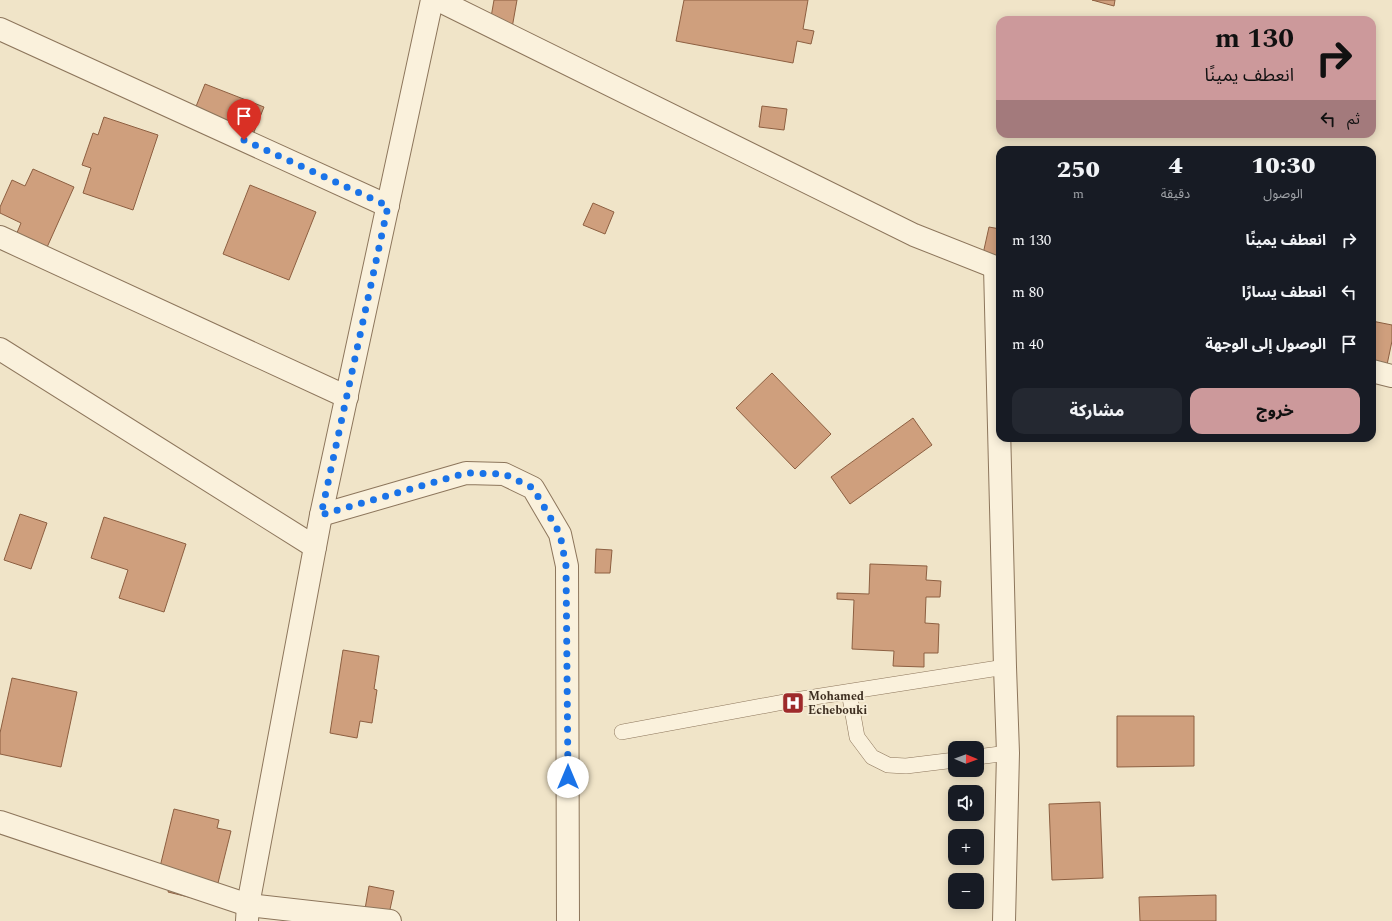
<!DOCTYPE html>
<html lang="ar">
<head>
<meta charset="utf-8">
<style>
  :root { --surface:#171b24; --page:#242831; --text:#f1f3f6; --muted:#9ea1a6; --accent:#cc999b }
  body { margin:0; font-family:Spectral,"Noto Sans Arabic",serif; background:var(--page); color:var(--text); direction:rtl; height:100vh; display:flex; flex-direction:column; font-size:15px; white-space:nowrap }
  * { box-sizing:border-box; margin:0 }
  p { font-size:13px; color:var(--muted) }
  .icon { flex:none; width:22px; height:22px; fill:none; stroke:currentColor; stroke-width:2; stroke-linecap:round; stroke-linejoin:round }
  .map { position:relative; flex:1; overflow:hidden; direction:ltr }
  .details { position:absolute; left:996px; top:146px; width:380px; height:296px; display:flex; flex-direction:column; background:var(--surface); border-radius:12px; box-shadow:0 2px 10px #0003; direction:rtl }
  .details>* { flex:none }
  .top-card { position:absolute; left:996px; top:16px; width:380px; height:122px; border-radius:12px; box-shadow:0 2px 10px #0003; direction:rtl; background:#cc999b; color:#111; overflow:hidden }
  .needle { width:26px; rotate:91deg }
  .controls { position:absolute; left:948px; top:741px; display:grid; gap:8px }
  .controls a { display:grid; place-items:center; width:36px; height:36px; border-radius:8px; background:var(--surface); box-shadow:0 2px 10px #0003; font-size:20px }
  .pin { position:absolute; display:grid; place-items:center; width:34px; height:34px; color:#fff; margin:-41px -17px; border-radius:50% 50% 50% 0; rotate:-45deg; box-shadow:0 0 4px #0007 }
  .pin .icon { rotate:45deg }
  .me { position:absolute; width:44px; margin:-22px; rotate:0deg; stroke-linejoin:round; filter:drop-shadow(0 0 3px #0008) }
  .turn { display:flex; align-items:center; gap:14px; height:84px; padding:0 16px; font-size:18px }
  .turn .icon { width:52px; height:52px; stroke-width:2.5 }
  .turn b { display:block; font-size:28px; line-height:34px }
  .then { display:flex; align-items:center; height:38px; padding:0 16px; background:#0003; gap:8px; font-size:15px }
  .eta { display:flex; justify-content:space-evenly; align-items:center; height:68px; text-align:center }
  .eta b { font-size:24px; font-weight:800; line-height:28px }
  .cta { display:flex; gap:8px; margin-top:auto; padding:8px 16px }
  .cta a { flex:1; height:46px; border-radius:12px; background:var(--accent); color:#111; font-size:16px; font-weight:800; line-height:46px; text-align:center }
  .cta a+a { background:var(--page); color:var(--text) }
  ul { padding:0; list-style:none }
  li { display:flex; align-items:center; gap:12px; height:52px; padding:0 16px }
  li div { flex:1 }
  li b { display:block; font-size:15px }
  li em { font-style:normal }
  .map>svg:first-child { display:block }
  .building { fill:#cf9f7d; stroke:#8d5f41 }
  .lines { fill:none; stroke-linecap:round; stroke-linejoin:round }
  .service-casing { stroke:#8d765c; stroke-width:16 }
  .minor-casing { stroke:#8d765c; stroke-width:24 }
  .tertiary-casing { stroke:#8d765c; stroke-width:24 }
  .service { stroke:#faf1dc; stroke-width:15 }
  .minor { stroke:#faf1dc; stroke-width:22 }
  .tertiary { stroke:#faf1dc; stroke-width:22 }
  .route { stroke:#1a73e8; stroke-width:7; stroke-dasharray:0 12.6 }
  .labels { text-anchor:middle; dominant-baseline:central; stroke-width:3.5; stroke-linejoin:round; paint-order:stroke }
  .poi-label { font-size:12px; font-weight:bold; fill:#3d2e20; stroke:#f7eed8; text-anchor:start }
</style>
</head>
<body>
<div class="map">
<svg width="1392" height="921" viewBox="0 0 1392 921">
  <rect width="100%" height="100%" fill="#f0e4c8"/>
  <!-- building -->
  <g class="building">
    <polygon points="494,0 517,0 512,28 490,23"/>
    <polygon points="684,0 808,0 803,29 814,31 811,44 797,41 793,63 676,41"/>
    <polygon points="1092,0 1115,0 1114,6"/>
    <polygon points="205,84 264,107 250,142 191,119"/>
    <polygon points="762,106 787,109 784,130 759,127"/>
    <polygon points="104,117 158,135 133,210 83,193 91,168 82,165 93,133 98,135"/>
    <polygon points="33,169 74,187 44,254 14,240 21,223 0,213 0,207 12,180 25,186"/>
    <polygon points="250,185 316,212 289,280 223,254"/>
    <polygon points="593,203 614,212 605,234 583,225"/>
    <polygon points="989,227 1000,229 1000,258 983,254"/>
    <polygon points="1372,321 1392,325 1392,341 1384,379 1372,376"/>
    <polygon points="772,373 831,434 795,469 736,408"/>
    <polygon points="913,418 932,445 850,504 831,477"/>
    <polygon points="20,514 47,523 31,569 4,560"/>
    <polygon points="104,517 186,544 164,612 119,598 128,570 91,558"/>
    <polygon points="596,549 612,550 610,573 595,573"/>
    <polygon points="870,564 927,566 926,580 941,581 940,597 926,597 925,623 939,624 938,653 924,653 924,667 893,666 894,651 852,649 854,600 837,599 837,593 869,594"/>
    <polygon points="343,650 379,656 374,689 377,690 372,723 360,721 357,738 330,733"/>
    <polygon points="12,678 77,692 61,767 0,754 0,733"/>
    <polygon points="1117,716 1194,716 1194,766 1117,767"/>
    <polygon points="1100,802 1103,878 1052,880 1049,804"/>
    <polygon points="174,809 219,820 217,828 231,831 213,903 168,892 173,874 159,871"/>
    <polygon points="369,886 394,891 389,914 365,909"/>
    <polygon points="1216,895 1216,921 1140,921 1139,897"/>
  </g>
  <g class="lines">
    <!-- service casing -->
    <g class="service-casing">
      <g id="service">
        <polyline points="849,692 857,737 872,757 888,765 906,766 955,760"/>
        <polyline points="622,732 789,701 1005,667"/>
        <polyline points="977,757 1008,753"/>
      </g>
    </g>
    <!-- minor casing -->
    <g class="minor-casing">
      <g id="minor">
        <polyline points="0,29 388,206"/>
        <polyline points="0,237 347,397"/>
        <polyline points="995,267 1005,667 1008,753 1004,921"/>
        <polyline points="0,349 315,547"/>
        <polyline points="321,515 466,473 504,474 533,488 560,534 567,566 568,921"/>
        <polyline points="0,822 248,905 390,921"/>
        <polyline points="247,921 248,905 321,515 432,0"/>
      </g>
    </g>
    <!-- tertiary casing -->
    <g class="tertiary-casing">
      <g id="tertiary">
        <polyline points="438,0 914,235 1000,269"/>
        <polyline points="1372,371 1392,376"/>
      </g>
    </g>
    <!-- service -->
    <use href="#service" class="service"/>
    <!-- minor -->
    <use href="#minor" class="minor"/>
    <!-- tertiary -->
    <use href="#tertiary" class="tertiary"/>
  </g>
  <g class="lines">
    <!-- route -->
    <polyline class="route" points="244,140 388,206 321,515 466,473 504,474 533,488 560,534 566,566 568,777"/>
  </g>
  <!-- icons -->
  <defs>
    <g id="hospital-square" transform="scale(1.15)"><rect x="-9" y="-9" width="18" height="18" rx="4" fill="#9e2a2b" stroke="#f7eed8"/><path d="M-5-5h3v3.5h4V-5h3V5h-3V1.5h-4V5h-3Z" fill="#fff"/></g>
  </defs>
  <g fill-rule="evenodd">
    <use href="#hospital-square" x="793" y="703"/>
  </g>
  <g class="labels">
    <!-- poi labels -->
    <g class="poi-label">
      <text x="808" y="696">Mohamed<tspan x="808" dy="14">Echebouki</tspan></text>
    </g>
  </g>
</svg>
<div class="controls">
<a><svg class="needle" viewBox="-14 -14 28 28"><path d="M0-13l5 13h-10z" fill="#e53935"/><path d="M0 13l5-13h-10z" fill="#9ea1a6"/></svg></a>
<a><svg class="icon" aria-label="sound" viewBox="0 0 24 24"><path d="M4 9h4l5-4v14l-5-4H4zM17 9q2 3 0 6"/></svg></a>
<a>+</a>
<a>−</a>
</div>
<div class="pin" style="left:244px;top:140px;background:#d93025"><svg class="icon" aria-label="arrive" viewBox="0 0 24 24"><path d="M6 21V4h12l-3 4 3 4H6"/></svg></div>
<svg class="me" style="left:568px;top:777px" viewBox="-20 -20 40 40"><circle r="19" fill="#fff"/><path d="M0-13L10 11 0 6-10 11z" fill="#1a73e8"/></svg>
<div class="top-card">
<div class="turn"><svg class="icon" aria-label="right" viewBox="0 0 24 24"><path d="M7 20v-9h11M14 6l5 5-5 5"/></svg><div><b>130 m</b>انعطف يمينًا</div></div>
<div class="then">ثم<svg class="icon" aria-label="left" viewBox="0 0 24 24"><path d="M17 20v-9H6M10 6l-5 5 5 5"/></svg></div>
</div>
<section class="details">
<div class="eta">
<div><b>10:30</b><p>الوصول</p></div>
<div><b>4</b><p>دقيقة</p></div>
<div><b>250</b><p>m</p></div>
</div>
<ul>
<li><svg class="icon" aria-label="right" viewBox="0 0 24 24"><path d="M7 20v-9h11M14 6l5 5-5 5"/></svg><div><b>انعطف يمينًا</b></div><em>130 m</em></li>
<li><svg class="icon" aria-label="left" viewBox="0 0 24 24"><path d="M17 20v-9H6M10 6l-5 5 5 5"/></svg><div><b>انعطف يسارًا</b></div><em>80 m</em></li>
<li><svg class="icon" aria-label="arrive" viewBox="0 0 24 24"><path d="M6 21V4h12l-3 4 3 4H6"/></svg><div><b>الوصول إلى الوجهة</b></div><em>40 m</em></li>
</ul>
<div class="cta"><a>خروج</a><a>مشاركة</a></div>
</section>
</div>
</body>
</html>
